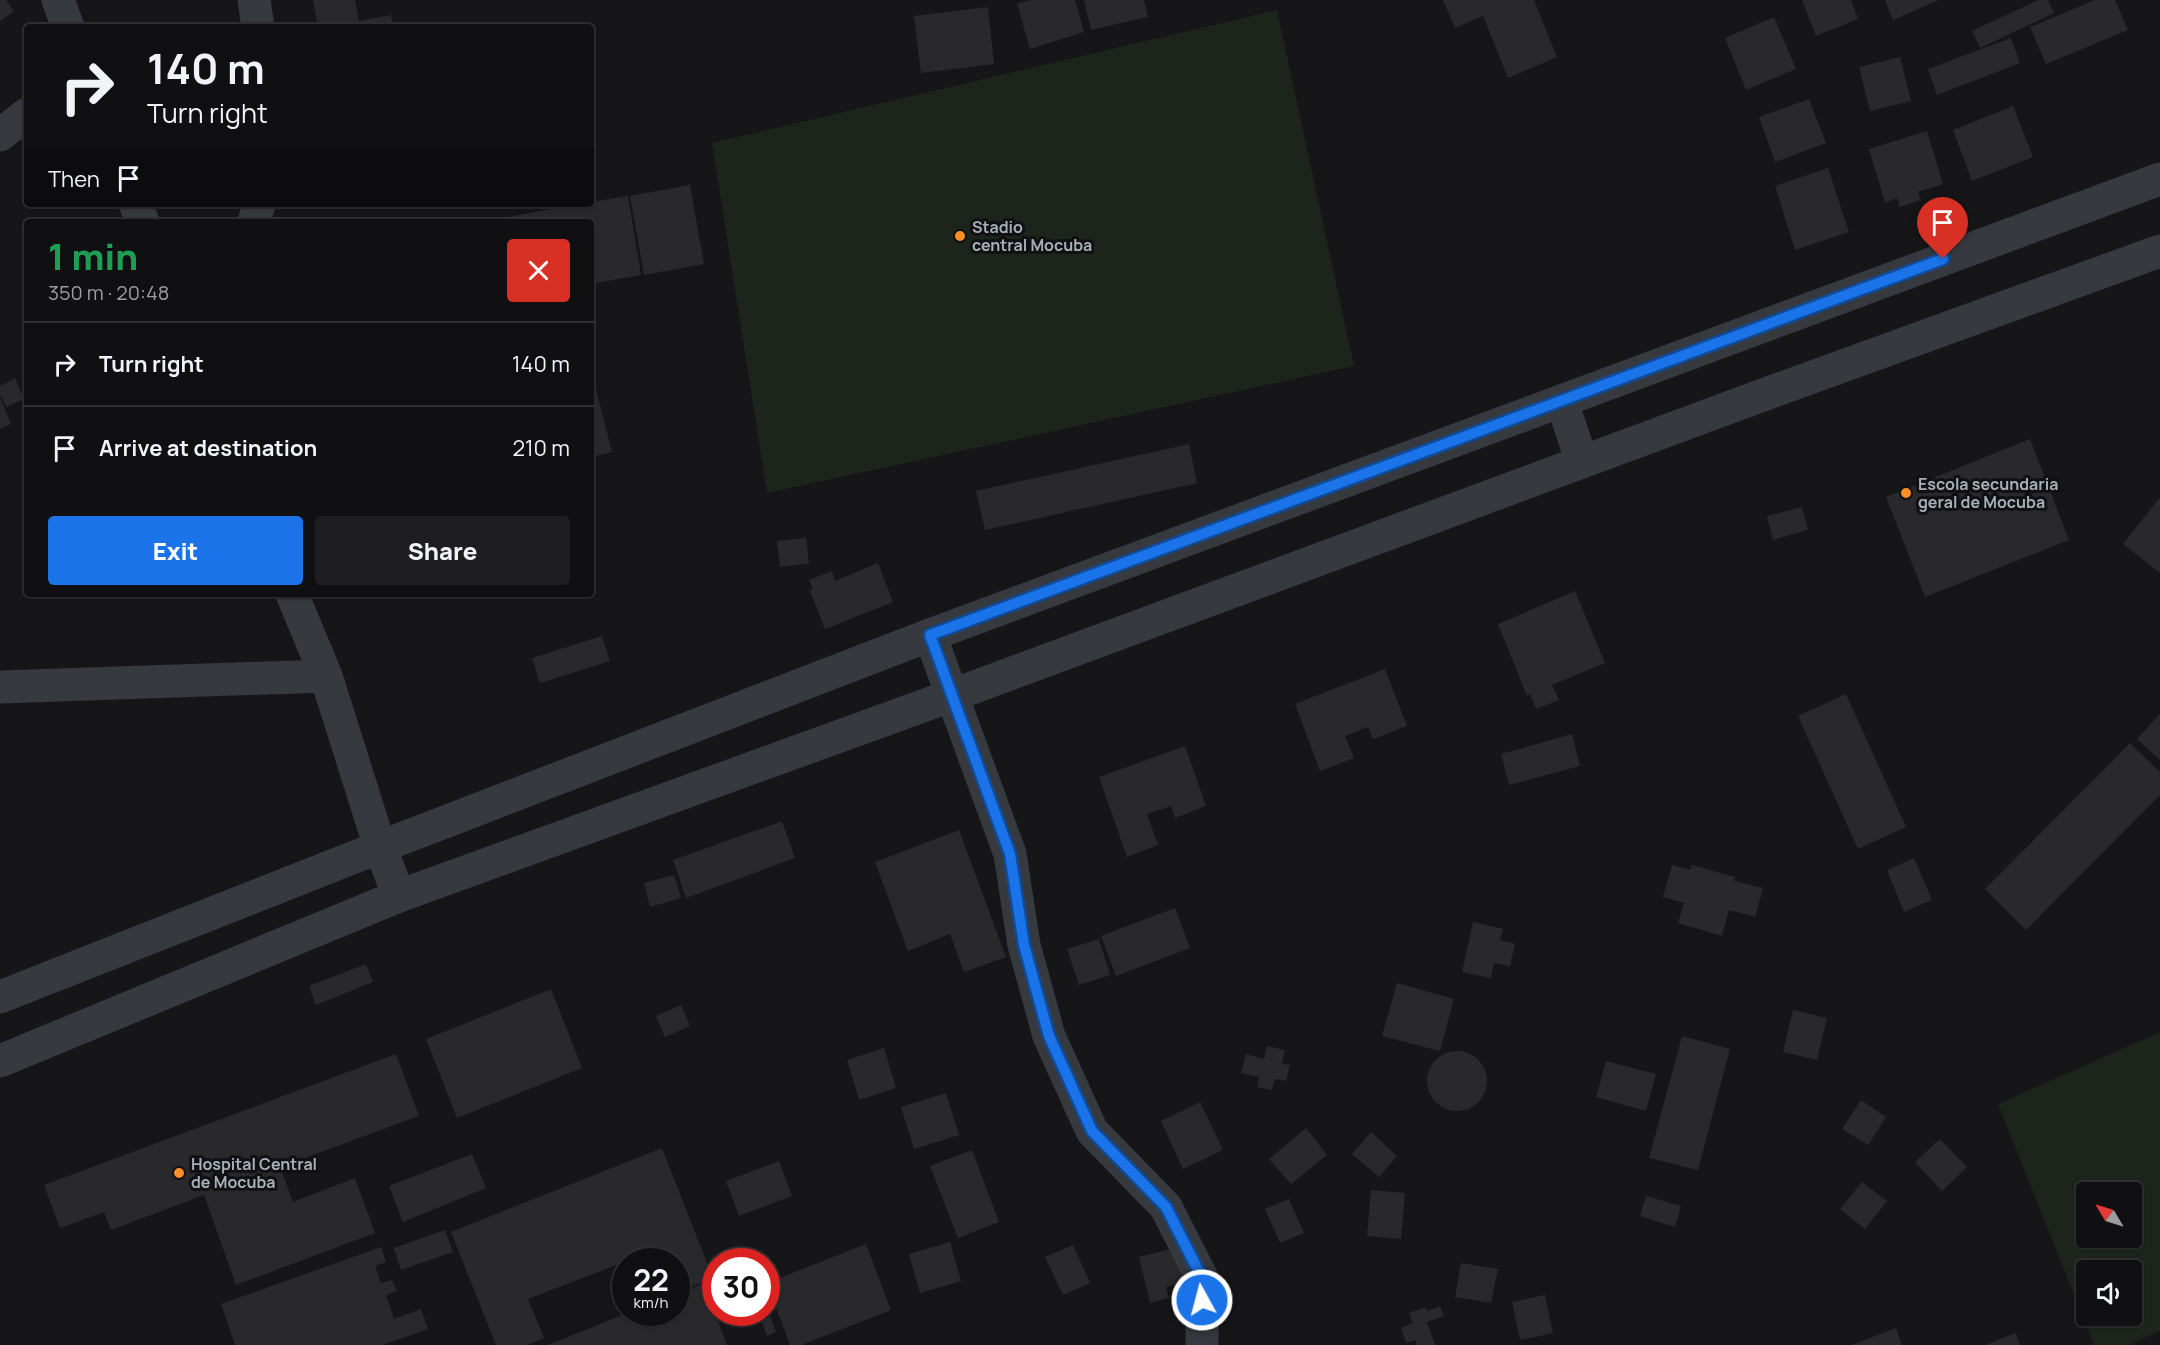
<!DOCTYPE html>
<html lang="en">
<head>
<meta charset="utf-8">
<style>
  :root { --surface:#101012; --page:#1e1e20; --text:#f1f3f6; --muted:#9c9d9f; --line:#303032; --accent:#1a73e8 }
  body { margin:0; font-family:Manrope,sans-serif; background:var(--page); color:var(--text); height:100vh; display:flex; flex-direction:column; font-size:22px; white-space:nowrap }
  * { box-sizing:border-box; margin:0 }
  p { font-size:20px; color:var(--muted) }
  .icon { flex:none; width:33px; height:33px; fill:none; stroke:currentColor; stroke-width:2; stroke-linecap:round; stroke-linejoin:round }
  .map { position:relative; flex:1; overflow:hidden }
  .details { position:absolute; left:24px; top:219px; width:570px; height:378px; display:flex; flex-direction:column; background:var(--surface); border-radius:6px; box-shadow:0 2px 4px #0004,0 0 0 2px var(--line) }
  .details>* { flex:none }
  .hud { position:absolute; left:24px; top:24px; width:570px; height:183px; border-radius:6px; box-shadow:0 2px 4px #0004,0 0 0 2px var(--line); background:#101012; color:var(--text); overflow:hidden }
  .needle { width:39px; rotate:308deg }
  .tools { position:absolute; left:2076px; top:1182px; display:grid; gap:12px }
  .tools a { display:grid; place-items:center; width:66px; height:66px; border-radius:6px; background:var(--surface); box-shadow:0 2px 4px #0004,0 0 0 2px var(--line); font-size:30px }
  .speed { position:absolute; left:612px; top:1248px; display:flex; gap:12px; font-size:30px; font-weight:700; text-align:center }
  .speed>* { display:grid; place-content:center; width:78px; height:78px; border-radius:50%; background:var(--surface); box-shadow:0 2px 4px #0004,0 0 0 2px var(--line); line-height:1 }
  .speed small { font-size:15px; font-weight:400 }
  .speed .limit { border:9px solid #d22; background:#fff; color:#111 }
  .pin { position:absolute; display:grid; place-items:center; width:51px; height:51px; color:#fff; margin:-62px -26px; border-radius:50% 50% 50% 0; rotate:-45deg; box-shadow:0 0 6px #0007 }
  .pin .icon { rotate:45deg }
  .me { position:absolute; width:66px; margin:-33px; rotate:353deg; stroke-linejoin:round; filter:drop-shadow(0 0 4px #0008) }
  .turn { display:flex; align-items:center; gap:21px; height:126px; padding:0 24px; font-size:27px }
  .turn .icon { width:78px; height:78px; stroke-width:2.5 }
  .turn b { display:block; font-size:42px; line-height:51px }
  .then { display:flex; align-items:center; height:57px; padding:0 24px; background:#0003; gap:12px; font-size:22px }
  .round { display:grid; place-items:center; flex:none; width:63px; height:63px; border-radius:6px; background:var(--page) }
  .summary { display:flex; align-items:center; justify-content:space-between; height:102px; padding:0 24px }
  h1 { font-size:36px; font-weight:800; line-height:45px; color:#1e9e55 }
  .primary-button { display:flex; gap:12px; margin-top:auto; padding:12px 24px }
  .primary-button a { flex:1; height:69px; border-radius:6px; background:var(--accent); color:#fff; font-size:24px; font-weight:800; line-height:69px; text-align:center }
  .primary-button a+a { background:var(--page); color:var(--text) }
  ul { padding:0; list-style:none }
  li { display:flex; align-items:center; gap:18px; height:84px; padding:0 24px; border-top:2px solid var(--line) }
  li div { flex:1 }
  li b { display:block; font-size:22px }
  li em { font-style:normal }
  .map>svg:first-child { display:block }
  .green { fill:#1c241b; fill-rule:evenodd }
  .building { fill:#29292c }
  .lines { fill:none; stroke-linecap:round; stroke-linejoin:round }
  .minor { stroke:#36393d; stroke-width:33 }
  .route-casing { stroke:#114b97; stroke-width:15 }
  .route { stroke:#1a73e8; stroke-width:10 }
  .poi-dot { fill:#ff8e27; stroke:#111113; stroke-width:2 }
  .labels { text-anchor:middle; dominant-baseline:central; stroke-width:6; stroke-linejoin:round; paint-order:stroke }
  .poi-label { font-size:16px; font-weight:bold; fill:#a7b0b9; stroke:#111113; text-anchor:start }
</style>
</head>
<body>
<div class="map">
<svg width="2160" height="1345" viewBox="0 0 2160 1345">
  <rect width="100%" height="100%" fill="#161618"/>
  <!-- green -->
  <g class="green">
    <polygon points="1277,10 1354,366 767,493 712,143"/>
    <path d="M2160 1032V1331L2129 1345H2094L1998 1104ZM2086 1192H2132V1238H2086ZM2086 1270H2132V1316H2086Z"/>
  </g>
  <!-- building -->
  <g class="building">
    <polygon points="0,0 6,0 14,11 0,21"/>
    <polygon points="313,0 355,0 359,21 391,15 393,27 318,27"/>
    <polygon points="1030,0 1075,0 1084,32 1030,49 1017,4"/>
    <polygon points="1084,0 1144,0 1148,17 1091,30"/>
    <polygon points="1443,0 1534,0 1557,57 1508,78 1483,16 1455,28"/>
    <polygon points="1802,0 1851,0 1858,19 1816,36"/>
    <polygon points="1885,0 1939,0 1893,20"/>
    <polygon points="2038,0 2048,0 2054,13 1980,48 1972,31"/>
    <polygon points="2095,0 2115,0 2128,30 2046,64 2030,27"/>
    <polygon points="988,7 994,64 921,73 914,16"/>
    <polygon points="1774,17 1796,69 1746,90 1725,38"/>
    <polygon points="2011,38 2020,63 1937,95 1928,69"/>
    <polygon points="1900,57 1911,101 1870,111 1859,67"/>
    <polygon points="1809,99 1826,143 1775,162 1759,117"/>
    <polygon points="2013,106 2033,157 1972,181 1953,130"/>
    <polygon points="1927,131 1943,184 1918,192 1921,200 1900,207 1897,198 1885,203 1869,149"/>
    <polygon points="1828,168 1849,232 1795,250 1775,186"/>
    <polygon points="690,185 704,264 644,275 630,196"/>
    <polygon points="628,196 641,275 591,284 591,222 480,222 579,204 591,204 591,202"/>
    <polygon points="591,370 612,452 591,457"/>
    <polygon points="15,378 24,399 6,407 0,394 0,386"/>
    <polygon points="0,397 11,424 0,429"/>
    <polygon points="2030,439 2069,540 1925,597 1886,497"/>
    <polygon points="1189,444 1197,483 985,530 976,491"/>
    <polygon points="2160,497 2160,573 2123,544"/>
    <polygon points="1802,507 1808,530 1773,540 1767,516"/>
    <polygon points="806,538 809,563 780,567 777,541"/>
    <polygon points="878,563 893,602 825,629 810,591 813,589 809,580 832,571 835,581"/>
    <polygon points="1575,591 1605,663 1552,685 1559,700 1536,709 1530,694 1527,696 1498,624"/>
    <polygon points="602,636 610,661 540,683 532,658"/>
    <polygon points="1385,669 1407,726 1373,739 1368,727 1345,736 1354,758 1320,771 1295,704"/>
    <polygon points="1846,694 1906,827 1858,849 1798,716"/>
    <polygon points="2160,714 2160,760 2137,739"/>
    <polygon points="1572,734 1580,766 1509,785 1501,754"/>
    <polygon points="2130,743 2160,772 2160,795 2026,930 1985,889"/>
    <polygon points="1185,746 1206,806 1175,818 1171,806 1147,814 1158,845 1127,857 1099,777"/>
    <polygon points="782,821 795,858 686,898 673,860"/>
    <polygon points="959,830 1006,957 964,972 950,934 908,951 875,862"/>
    <polygon points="1914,858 1932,900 1904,912 1887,870"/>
    <polygon points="1672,865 1690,870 1692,865 1735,877 1734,881 1763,888 1755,917 1729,910 1722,936 1678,923 1684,903 1663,897"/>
    <polygon points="674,875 681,898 650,907 644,883"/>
    <polygon points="1175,908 1190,948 1116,976 1101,936"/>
    <polygon points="1473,922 1503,929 1500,940 1515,944 1510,966 1494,963 1491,978 1462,972"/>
    <polygon points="1099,939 1110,975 1079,985 1067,949"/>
    <polygon points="366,964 373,982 316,1005 309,986"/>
    <polygon points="1397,983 1454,999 1440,1051 1382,1036"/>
    <polygon points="551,989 582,1068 457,1118 426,1039"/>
    <polygon points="681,1005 690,1026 665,1037 656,1016"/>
    <polygon points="1793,1010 1827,1018 1817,1060 1783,1052"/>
    <polygon points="1682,1036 1730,1049 1698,1170 1649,1158"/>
    <polygon points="1267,1046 1285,1050 1282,1064 1290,1065 1286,1081 1275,1079 1272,1090 1257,1087 1259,1077 1241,1073 1246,1054 1264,1059"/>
    <polygon points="884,1048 896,1088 859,1100 847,1060"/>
    <circle cx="1457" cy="1081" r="30"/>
    <polygon points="396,1054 419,1116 280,1167 293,1202 355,1178 375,1233 236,1285 204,1195 111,1230 104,1212 60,1228 44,1185"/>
    <polygon points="1606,1061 1656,1074 1646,1111 1596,1097"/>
    <polygon points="946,1093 959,1135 914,1149 901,1107"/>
    <polygon points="1861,1100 1886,1117 1868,1145 1842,1129"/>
    <polygon points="1200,1102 1223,1150 1183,1169 1161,1121"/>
    <polygon points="1306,1128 1327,1155 1291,1184 1269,1159"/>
    <polygon points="1371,1132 1397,1156 1379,1177 1352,1154"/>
    <polygon points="1940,1139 1967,1167 1942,1191 1915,1162"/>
    <polygon points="662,1148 713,1278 676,1293 676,1262 651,1262 647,1253 528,1299 544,1338 527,1345 496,1345 451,1232"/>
    <polygon points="972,1150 999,1222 958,1238 930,1166"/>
    <polygon points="472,1154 486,1188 403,1222 389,1186"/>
    <polygon points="779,1161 792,1196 739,1216 726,1181"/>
    <polygon points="1862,1182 1887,1201 1865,1229 1840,1209"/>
    <polygon points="1371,1190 1405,1193 1401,1239 1367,1236"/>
    <polygon points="1646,1196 1681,1206 1675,1227 1640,1216"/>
    <polygon points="1289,1199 1304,1233 1280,1243 1265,1209"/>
    <polygon points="445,1230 453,1252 401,1270 394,1248"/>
    <polygon points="950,1242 961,1281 920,1293 909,1254"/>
    <polygon points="866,1244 891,1310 801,1345 790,1345 767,1283"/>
    <polygon points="1073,1245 1090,1283 1063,1295 1045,1257"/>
    <polygon points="381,1247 386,1262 375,1266 381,1283 392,1280 397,1291 386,1295 394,1319 421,1309 428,1329 383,1345 235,1345 221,1304"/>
    <polygon points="1179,1247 1187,1282 1166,1287 1169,1298 1150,1303 1139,1257"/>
    <polygon points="1461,1263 1498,1269 1491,1303 1455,1297"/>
    <polygon points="716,1279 716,1295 709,1298 727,1345 548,1345 630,1312 676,1312 676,1294"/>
    <polygon points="1545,1295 1553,1333 1520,1340 1512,1302"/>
    <polygon points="1440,1306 1444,1316 1427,1322 1435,1345 1417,1345 1415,1340 1406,1343 1401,1328 1413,1323 1409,1313 1425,1307 1427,1311"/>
    <polygon points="767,1308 776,1332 767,1336 758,1312 766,1312"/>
    <polygon points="1896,1328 1902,1345 1852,1345"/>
    <polygon points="2016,1333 2020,1345 1985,1345"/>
  </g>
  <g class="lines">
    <!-- minor -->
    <g class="minor">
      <polyline points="58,0 68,27"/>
      <polyline points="254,0 258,27"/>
      <polyline points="0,135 27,114"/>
      <polyline points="135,204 143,222"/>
      <polyline points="254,222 259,204"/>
      <polyline points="1562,402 1582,462"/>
      <polyline points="292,594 326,676 380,847 399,896"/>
      <polyline points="930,635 1010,854 1024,945 1049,1036 1092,1131 1166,1207 1202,1278 1202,1345"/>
      <polyline points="0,687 326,676"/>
      <polyline points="0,997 380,847 930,635 2160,179"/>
      <polyline points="0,1061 399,896 953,695 1771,392 2160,251"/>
    </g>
  </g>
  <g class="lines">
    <!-- route casing -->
    <g class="route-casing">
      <polyline id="route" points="1202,1300 1202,1278 1166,1207 1092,1131 1049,1036 1024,945 1010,854 930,635 1943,259"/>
    </g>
    <!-- route -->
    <use href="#route" class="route"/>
  </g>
  <!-- markers -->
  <g class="poi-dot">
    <circle cx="960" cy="236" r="6"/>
    <circle cx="1906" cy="493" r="6"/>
    <circle cx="179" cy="1173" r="6"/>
  </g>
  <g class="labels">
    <!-- poi labels -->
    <g class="poi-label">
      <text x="972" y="227">Stadio<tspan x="972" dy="18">central Mocuba</tspan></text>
      <text x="1918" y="484">Escola secundaria<tspan x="1918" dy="18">geral de Mocuba</tspan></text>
      <text x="191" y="1164">Hospital Central<tspan x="191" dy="18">de Mocuba</tspan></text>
    </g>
  </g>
</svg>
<div class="tools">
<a><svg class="needle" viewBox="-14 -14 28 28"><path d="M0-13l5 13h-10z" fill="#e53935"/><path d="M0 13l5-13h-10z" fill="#9c9d9f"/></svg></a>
<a><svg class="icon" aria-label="sound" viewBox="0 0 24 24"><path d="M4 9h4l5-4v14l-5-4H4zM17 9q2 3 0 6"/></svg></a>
</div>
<div class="speed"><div>22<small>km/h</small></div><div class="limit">30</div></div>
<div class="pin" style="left:1943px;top:259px;background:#d93025"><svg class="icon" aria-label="arrive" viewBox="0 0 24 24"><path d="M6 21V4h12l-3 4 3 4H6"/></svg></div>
<svg class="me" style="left:1202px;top:1300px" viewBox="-20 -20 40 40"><circle r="17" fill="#1a73e8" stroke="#fff" stroke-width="3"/><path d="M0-11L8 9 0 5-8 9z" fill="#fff"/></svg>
<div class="hud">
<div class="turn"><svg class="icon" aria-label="right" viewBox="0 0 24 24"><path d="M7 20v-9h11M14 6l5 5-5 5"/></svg><div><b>140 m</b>Turn right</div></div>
<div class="then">Then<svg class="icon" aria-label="arrive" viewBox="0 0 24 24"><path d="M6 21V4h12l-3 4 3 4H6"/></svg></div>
</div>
<section class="details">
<div class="summary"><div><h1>1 min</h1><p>350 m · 20:48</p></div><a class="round" style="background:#d93025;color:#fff"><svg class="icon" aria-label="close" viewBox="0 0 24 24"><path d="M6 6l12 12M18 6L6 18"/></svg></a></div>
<ul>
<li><svg class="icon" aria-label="right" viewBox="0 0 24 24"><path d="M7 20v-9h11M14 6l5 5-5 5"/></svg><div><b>Turn right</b></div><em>140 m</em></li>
<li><svg class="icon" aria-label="arrive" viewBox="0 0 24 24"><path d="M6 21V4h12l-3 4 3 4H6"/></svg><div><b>Arrive at destination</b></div><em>210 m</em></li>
</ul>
<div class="primary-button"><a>Exit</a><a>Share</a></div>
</section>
</div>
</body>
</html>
